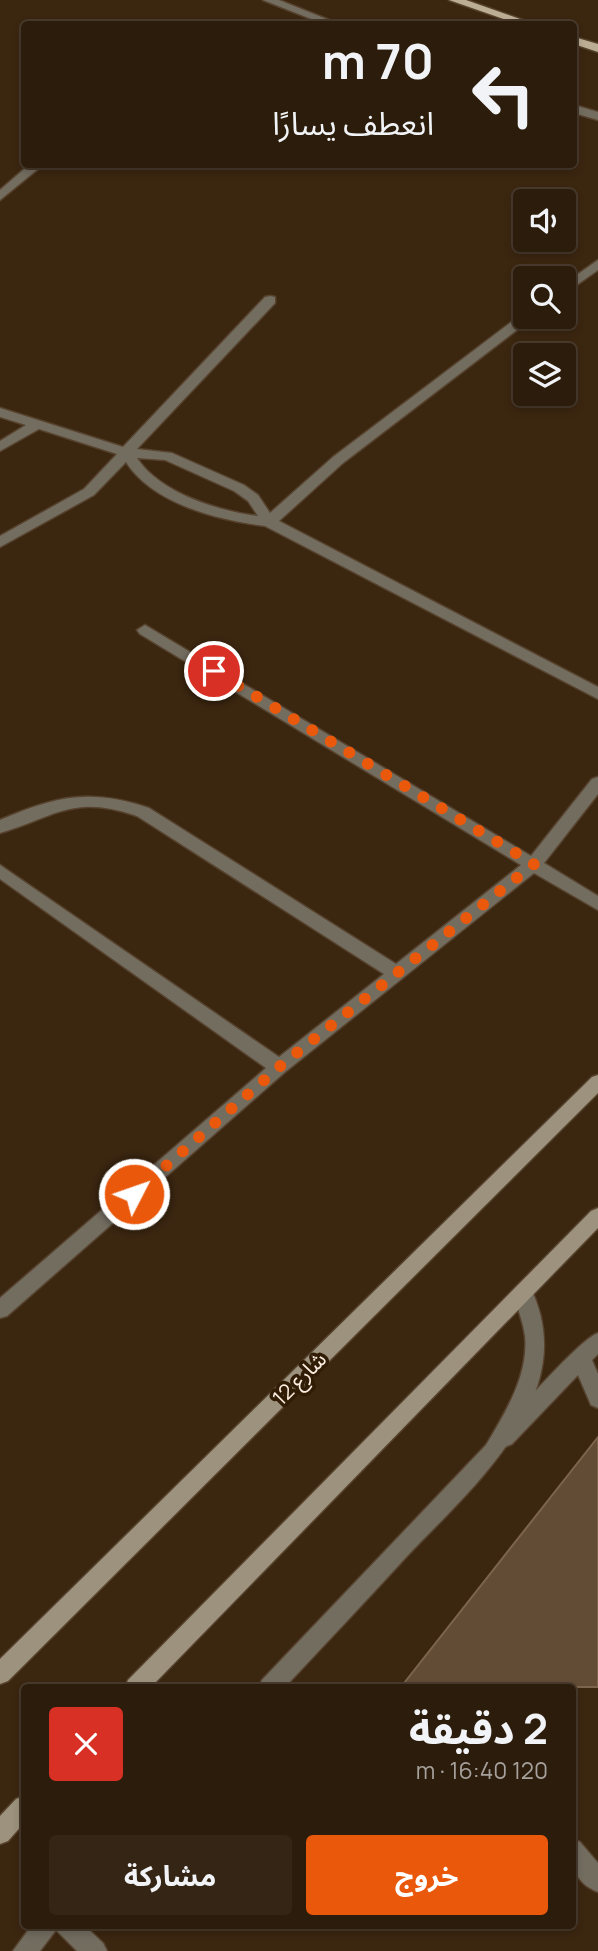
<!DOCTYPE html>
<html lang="ar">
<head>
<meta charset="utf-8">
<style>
  :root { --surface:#2c1c0c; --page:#342515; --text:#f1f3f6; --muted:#a6a19d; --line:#483a2d; --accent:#ea580c }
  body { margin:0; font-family:Manrope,"Noto Sans Arabic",sans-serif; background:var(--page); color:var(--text); direction:rtl; height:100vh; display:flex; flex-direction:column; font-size:26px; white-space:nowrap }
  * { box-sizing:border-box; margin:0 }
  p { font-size:23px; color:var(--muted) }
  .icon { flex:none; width:38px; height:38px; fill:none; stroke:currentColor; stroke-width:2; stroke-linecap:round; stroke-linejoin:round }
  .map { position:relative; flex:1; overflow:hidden; direction:ltr }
  .side { position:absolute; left:21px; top:1684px; width:555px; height:245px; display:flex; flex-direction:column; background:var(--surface); border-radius:7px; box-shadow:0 4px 10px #0003,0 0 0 2px var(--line); direction:rtl }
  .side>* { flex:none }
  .banner { position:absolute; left:21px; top:21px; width:556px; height:147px; border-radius:7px; box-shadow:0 4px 10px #0003,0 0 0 2px var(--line); direction:rtl; background:#2c1c0c; color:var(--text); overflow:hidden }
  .buttons { position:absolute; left:513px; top:189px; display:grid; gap:14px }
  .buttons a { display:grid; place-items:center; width:63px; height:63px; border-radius:7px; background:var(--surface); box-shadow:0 4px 10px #0003,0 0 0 2px var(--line); font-size:35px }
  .pin { position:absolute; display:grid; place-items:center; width:60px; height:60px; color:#fff; margin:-30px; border:4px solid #fff; border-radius:50%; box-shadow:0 2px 7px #0007 }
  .me { position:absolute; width:77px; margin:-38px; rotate:49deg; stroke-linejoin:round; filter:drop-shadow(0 0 5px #0008) }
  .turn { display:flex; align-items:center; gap:24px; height:147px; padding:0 28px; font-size:32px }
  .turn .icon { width:91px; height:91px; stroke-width:2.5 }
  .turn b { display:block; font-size:49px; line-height:60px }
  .round { display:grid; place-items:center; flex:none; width:74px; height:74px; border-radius:7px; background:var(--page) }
  .summary { display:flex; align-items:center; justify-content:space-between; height:119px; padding:0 28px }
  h1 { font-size:42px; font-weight:700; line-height:52px }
  .cta { display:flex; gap:14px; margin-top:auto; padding:14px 28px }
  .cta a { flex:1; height:80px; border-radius:7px; background:var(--accent); color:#fff; font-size:28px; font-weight:700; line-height:80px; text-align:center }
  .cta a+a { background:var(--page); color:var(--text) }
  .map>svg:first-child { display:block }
  .building { fill:#634c35; stroke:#7c644d; stroke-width:2 }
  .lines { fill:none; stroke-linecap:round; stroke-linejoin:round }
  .lane-casing { stroke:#56422d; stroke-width:3 }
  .street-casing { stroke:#56422d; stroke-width:3 }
  .secondary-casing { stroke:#56422d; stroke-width:3 }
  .primary-casing { stroke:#56422d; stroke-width:3 }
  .lane { fill:#736d60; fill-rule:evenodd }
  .street { fill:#736d60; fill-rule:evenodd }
  .secondary { fill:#9c927d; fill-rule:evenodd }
  .primary { fill:#bbae94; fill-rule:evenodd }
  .route { stroke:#ea580c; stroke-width:12; stroke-dasharray:0 21.6 }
  .labels { text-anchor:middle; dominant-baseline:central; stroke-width:7; stroke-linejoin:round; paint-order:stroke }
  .street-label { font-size:21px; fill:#fceee0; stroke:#311d06 }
</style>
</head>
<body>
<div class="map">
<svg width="598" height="1951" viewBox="0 0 598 1951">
  <rect width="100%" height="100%" fill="#3b2610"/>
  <!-- building -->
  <polygon class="building" points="598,1437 598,1687 401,1687"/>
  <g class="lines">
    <!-- lane casing -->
    <g class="lane-casing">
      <g id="lane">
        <polygon points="263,0 279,0 339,24 324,24"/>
        <polygon points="574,105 598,112 598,120 574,113"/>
        <polygon points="30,164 44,164 0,200 0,190"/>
        <polygon points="598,260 598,270 564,294 564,284"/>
        <path d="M270 296 275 297V303L137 449 172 453 244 485 258 495 270 513 333 457 522 314 534 317 343 463 279 521 598 687V699L265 526C218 520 153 504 126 462L94 495 0 547V536L84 489 117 454 39 429 0 451V441L26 425 0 417V408L123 447 265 297ZM137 458 165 460 234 491 248 501 258 516C218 511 160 493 137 458Z"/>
        <path d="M145 625 531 856 592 779 598 777V794L544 863 598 896V910L534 873 285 1072 7 1316 0 1318V1298L266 1068 0 879V865L279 1057 384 974 137 816C73 794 57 816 0 833V820C55 796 91 788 149 808L396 964 521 865 140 634 137 630Z"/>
        <path d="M598 1333V1354L592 1360 598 1374V1408L591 1405 578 1375 512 1444 505 1447 498 1444 495 1438 498 1432C516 1413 580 1339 598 1333Z"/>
        <path d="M572 1839 580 1842 598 1863V1892C572 1882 572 1863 572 1839Z"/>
      </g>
    </g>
    <!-- street casing -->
    <g class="street-casing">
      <g id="street">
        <path d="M523 1285 530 1287C583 1393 474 1486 409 1554 368 1599 326 1643 285 1687H259L262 1680 486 1445C505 1413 529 1375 525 1336 523 1321 517 1307 513 1293L516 1287Z"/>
        <polygon points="32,1925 84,1925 103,1943 107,1951 77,1951 56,1930 40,1951 13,1951"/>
      </g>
    </g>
    <!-- secondary casing -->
    <g class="secondary-casing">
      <g id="secondary">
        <polygon points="598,1075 598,1093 8,1681 0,1684 0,1659 592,1077"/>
        <polygon points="598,1208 598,1228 151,1687 125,1687 128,1680 591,1211"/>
        <polygon points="24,1796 24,1823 8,1841 0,1844 0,1816 16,1799"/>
      </g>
    </g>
    <!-- primary casing -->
    <g class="primary-casing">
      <g id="primary">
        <polygon points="449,0 466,0 534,24 518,24"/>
        <polygon points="574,37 598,44 598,52 574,44"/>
      </g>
    </g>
    <!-- lane -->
    <use href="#lane" class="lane"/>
    <!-- street -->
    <use href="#street" class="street"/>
    <!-- secondary -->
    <use href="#secondary" class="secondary"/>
    <!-- primary -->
    <use href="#primary" class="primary"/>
  </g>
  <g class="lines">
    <!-- route -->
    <polyline class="route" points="134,1194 279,1067 534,864 214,671"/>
  </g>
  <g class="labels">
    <!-- street labels -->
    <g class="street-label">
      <text transform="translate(299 1378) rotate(-45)">شارع 12</text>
    </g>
  </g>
</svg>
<div class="buttons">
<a><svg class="icon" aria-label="sound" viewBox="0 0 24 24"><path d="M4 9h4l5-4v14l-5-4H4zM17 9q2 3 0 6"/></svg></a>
<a><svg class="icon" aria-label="search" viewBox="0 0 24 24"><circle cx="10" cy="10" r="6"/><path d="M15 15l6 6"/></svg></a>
<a><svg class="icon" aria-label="layers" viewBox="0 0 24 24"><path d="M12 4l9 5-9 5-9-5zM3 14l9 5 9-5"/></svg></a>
</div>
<div class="pin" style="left:214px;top:671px;background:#d93025"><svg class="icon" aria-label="arrive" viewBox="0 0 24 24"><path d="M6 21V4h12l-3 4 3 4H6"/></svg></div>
<svg class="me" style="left:134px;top:1194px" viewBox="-20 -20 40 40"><circle r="17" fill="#ea580c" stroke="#fff" stroke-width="3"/><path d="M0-11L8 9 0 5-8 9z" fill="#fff"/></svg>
<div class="banner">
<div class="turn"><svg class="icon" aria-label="left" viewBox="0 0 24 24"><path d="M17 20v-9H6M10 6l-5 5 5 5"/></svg><div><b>70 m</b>انعطف يسارًا</div></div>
</div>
<section class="side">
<div class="summary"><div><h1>2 دقيقة</h1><p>120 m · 16:40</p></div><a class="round" style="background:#d93025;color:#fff"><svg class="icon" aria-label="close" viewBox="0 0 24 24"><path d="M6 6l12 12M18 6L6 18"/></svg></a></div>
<div class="cta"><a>خروج</a><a>مشاركة</a></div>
</section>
</div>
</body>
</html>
